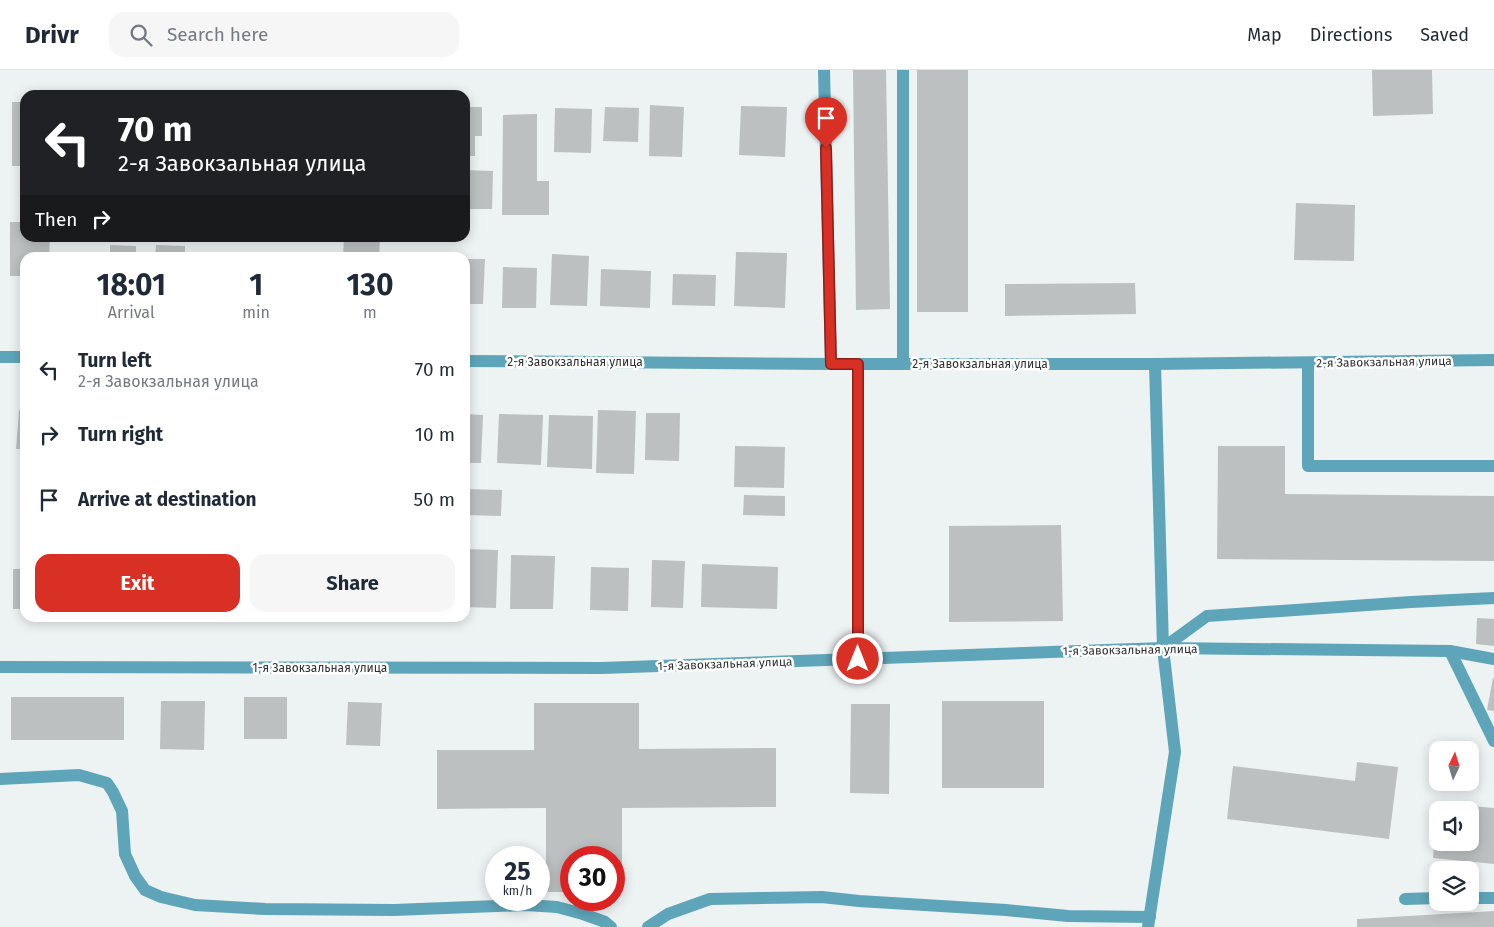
<!DOCTYPE html>
<html lang="en">
<head>
<meta charset="utf-8">
<style>
  :root { --surface:#fff; --page:#f6f6f7; --text:#1f2937; --muted:#747a83; --line:#e0e1e3; --accent:#d93025 }
  body { margin:0; font-family:"Fira Sans",sans-serif; background:var(--page); color:var(--text); height:100vh; display:flex; flex-direction:column; font-size:19px; white-space:nowrap }
  * { box-sizing:border-box; margin:0 }
  p { font-size:16px; color:var(--muted) }
  .icon { flex:none; width:28px; height:28px; fill:none; stroke:currentColor; stroke-width:2; stroke-linecap:round; stroke-linejoin:round }
  .map { position:relative; flex:1; overflow:hidden }
  .sheet { position:absolute; left:20px; top:182px; width:450px; height:370px; display:flex; flex-direction:column; background:var(--surface); border-radius:15px; box-shadow:0 2px 12px #0003 }
  .sheet>* { flex:none }
  .hud { position:absolute; left:20px; top:20px; width:450px; height:152px; border-radius:15px; box-shadow:0 2px 12px #0003; background:#202124; color:#fff; overflow:hidden }
  .needle { width:32px; rotate:4deg }
  .fabs { position:absolute; left:1429px; top:671px; display:grid; gap:10px }
  .fabs a { display:grid; place-items:center; width:50px; height:50px; border-radius:10px; background:var(--surface); box-shadow:0 2px 12px #0003; font-size:25px }
  .speed { position:absolute; left:485px; top:776px; display:flex; gap:10px; font-size:25px; font-weight:700; text-align:center }
  .speed>* { display:grid; place-content:center; width:65px; height:65px; border-radius:50%; background:var(--surface); box-shadow:0 2px 12px #0003; line-height:1 }
  .speed small { font-size:12px; font-weight:400 }
  .speed .limit { border:8px solid #d22; background:#fff; color:#111 }
  .pin { position:absolute; display:grid; place-items:center; width:42px; height:42px; color:#fff; margin:-51px -21px; border-radius:50% 50% 50% 0; rotate:-45deg; box-shadow:0 0 5px #0007 }
  .pin .icon { rotate:45deg }
  .me { position:absolute; width:55px; margin:-28px; rotate:0deg; stroke-linejoin:round; filter:drop-shadow(0 0 4px #0008) }
  .turn { display:flex; align-items:center; gap:18px; height:105px; padding:0 15px; font-size:22px }
  .turn .icon { width:65px; height:65px; stroke-width:2.5 }
  .turn b { display:block; font-size:35px; line-height:42px }
  .then { display:flex; align-items:center; height:48px; padding:0 15px; background:#0003; gap:10px; font-size:19px }
  .eta { display:flex; justify-content:space-evenly; align-items:center; height:85px; text-align:center }
  .eta b { font-size:30px; font-weight:700; line-height:35px }
  .primary-button { display:flex; gap:10px; margin-top:auto; padding:10px 15px }
  .primary-button a { flex:1; height:58px; border-radius:15px; background:var(--accent); color:#fff; font-size:20px; font-weight:700; line-height:58px; text-align:center }
  .primary-button a+a { background:var(--page); color:var(--text) }
  ul { padding:0; list-style:none }
  li { display:flex; align-items:center; gap:15px; height:65px; padding:0 15px }
  li div { flex:1 }
  li b { display:block; font-size:19px }
  li em { font-style:normal }
  header { display:flex; align-items:center; gap:30px; box-sizing:border-box; height:70px; padding:0 25px; background:var(--surface); border-bottom:1px solid var(--line) }
  header strong { font-size:24px }
  nav { display:flex; gap:28px; margin-inline-start:auto; font-size:18px }
  .search { width:350px; height:45px; background:var(--page); display:flex; align-items:center; gap:12px; box-sizing:border-box; padding:0 18px; border-radius:15px; color:var(--muted); font-size:19px }
  .map>svg:first-child { display:block }
  .building { fill:#bcc0c1 }
  .lines { fill:none; stroke-linecap:round; stroke-linejoin:round }
  .minor { stroke:#5ea5b9; stroke-width:12 }
  .route-casing { stroke:#8d1f18; stroke-width:12 }
  .route { stroke:#d93025; stroke-width:9 }
  .labels { text-anchor:middle; dominant-baseline:central; stroke-width:5; stroke-linejoin:round; paint-order:stroke }
  .street-label { font-size:12px; fill:#2e3031; stroke:#fff }
</style>
</head>
<body>
<header>
<strong>Drivr</strong>
<div class="search"><svg class="icon" aria-label="search" viewBox="0 0 24 24"><circle cx="10" cy="10" r="6"/><path d="M15 15l6 6"/></svg>Search here</div>
<nav><a>Map</a><a>Directions</a><a>Saved</a></nav>
</header>
<div class="map">
<svg width="1494" height="857" viewBox="0 0 1494 857">
  <rect width="100%" height="100%" fill="#edf2f3"/>
  <!-- building -->
  <g class="building">
    <polygon points="853,0 886,0 890,239 856,240"/>
    <rect x="917" y="0" width="51" height="242"/>
    <polygon points="1372,0 1432,0 1433,44 1373,46"/>
    <rect x="12" y="32" width="13" height="64"/>
    <polygon points="650,35 684,37 682,87 649,86"/>
    <polygon points="741,36 787,37 785,87 739,85"/>
    <polygon points="465,37 482,37 482,66 475,66 475,86 465,86"/>
    <polygon points="605,37 639,38 638,72 603,71"/>
    <polygon points="555,38 592,39 591,83 554,82"/>
    <polygon points="537,44 537,111 549,111 549,145 502,145 503,45"/>
    <polygon points="465,100 493,101 492,139 465,139"/>
    <polygon points="1296,133 1355,135 1354,191 1294,190"/>
    <polygon points="10,152 25,152 25,168 50,168 49,188 25,188 25,206 10,206"/>
    <polygon points="344,168 380,168 379,188 343,188"/>
    <polygon points="110,175 136,176 136,188 110,188"/>
    <polygon points="156,175 185,176 185,188 155,188"/>
    <polygon points="736,182 787,183 785,238 734,236"/>
    <polygon points="552,184 589,186 587,236 550,235"/>
    <polygon points="465,189 485,189 483,234 465,234"/>
    <polygon points="503,197 537,198 536,238 502,238"/>
    <polygon points="601,199 651,201 650,238 600,236"/>
    <polygon points="673,204 716,205 715,236 672,235"/>
    <polygon points="1135,213 1136,244 1005,246 1005,214"/>
    <polygon points="19,340 25,340 25,379 16,379"/>
    <polygon points="598,340 636,341 634,404 596,403"/>
    <polygon points="646,343 680,343 679,391 645,390"/>
    <polygon points="465,344 483,345 481,393 465,393"/>
    <polygon points="499,344 543,345 541,395 497,393"/>
    <polygon points="549,345 593,346 592,399 547,397"/>
    <polygon points="735,376 785,377 784,418 734,417"/>
    <polygon points="1218,376 1285,376 1285,424 1494,426 1494,491 1217,489"/>
    <polygon points="465,419 502,420 501,446 465,445"/>
    <polygon points="744,425 785,426 785,446 743,445"/>
    <polygon points="1061,455 1063,551 949,552 949,456"/>
    <polygon points="465,479 498,480 496,538 465,537"/>
    <polygon points="511,485 555,486 553,539 510,539"/>
    <polygon points="652,490 685,491 683,538 651,537"/>
    <polygon points="702,494 778,497 777,539 701,537"/>
    <polygon points="591,497 629,498 628,541 590,540"/>
    <rect x="13" y="499" width="12" height="40"/>
    <polygon points="1477,548 1494,549 1494,576 1476,574"/>
    <polygon points="1493,608 1494,608 1494,641 1487,640"/>
    <rect x="11" y="627" width="113" height="43"/>
    <rect x="244" y="627" width="43" height="42"/>
    <polygon points="161,631 205,631 204,680 160,679"/>
    <rect x="942" y="631" width="102" height="87"/>
    <polygon points="348,632 382,633 380,676 346,675"/>
    <polygon points="534,633 639,633 639,679 776,678 776,737 622,738 622,822 614,822 614,788 571,788 571,822 546,822 546,738 437,739 437,680 534,680"/>
    <polygon points="851,634 890,634 889,724 850,723"/>
    <polygon points="1357,692 1398,697 1389,769 1227,749 1233,696 1355,711"/>
    <polygon points="1438,733 1494,738 1494,794 1433,788 1436,750 1438,751 1438,772 1470,772 1470,740 1437,740"/>
    <polygon points="1494,841 1494,857 1357,857 1357,849"/>
  </g>
  <g class="lines">
    <!-- minor -->
    <g class="minor">
      <polyline points="824,0 831,294"/>
      <polyline points="903,0 903,294"/>
      <polyline points="0,287 25,287"/>
      <polyline points="465,291 831,294 1155,294 1494,290"/>
      <polyline points="1308,293 1308,396 1494,396"/>
      <polyline points="858,294 858,589"/>
      <polyline points="1163,578 1207,546 1411,532 1494,528"/>
      <polyline points="1450,581 1494,671"/>
      <polyline points="0,597 602,598 1163,578 1450,581 1494,589"/>
      <polyline points="0,709 79,705 107,713 113,722 122,741 125,784 135,806 145,820 161,827 195,835 265,839 394,840 526,835 557,837 583,844 605,852 611,857"/>
      <polyline points="1470,828 1494,828"/>
      <polyline points="1405,829 1438,828"/>
      <polyline points="648,857 668,844 710,829 763,828 822,827 859,831 1006,840 1068,846 1150,847"/>
      <polyline points="1148,857 1175,682 1163,578 1155,294"/>
    </g>
  </g>
  <g class="lines">
    <!-- route casing -->
    <g class="route-casing">
      <polyline id="route" points="826,78 831,294 858,294 858,589"/>
    </g>
    <!-- route -->
    <use href="#route" class="route"/>
  </g>
  <g class="labels">
    <!-- street labels -->
    <g class="street-label">
      <text x="575" y="292">2-я Завокзальная улица</text>
      <text transform="translate(1384 292) rotate(-1)">2-я Завокзальная улица</text>
      <text x="980" y="294">2-я Завокзальная улица</text>
      <text transform="translate(1130 580) rotate(-1)">1-я Завокзальная улица</text>
      <text transform="translate(725 594) rotate(-2)">1-я Завокзальная улица</text>
      <text x="320" y="598">1-я Завокзальная улица</text>
    </g>
  </g>
</svg>
<div class="fabs">
<a><svg class="needle" viewBox="-14 -14 28 28"><path d="M0-13l5 13h-10z" fill="#e53935"/><path d="M0 13l5-13h-10z" fill="#747a83"/></svg></a>
<a><svg class="icon" aria-label="sound" viewBox="0 0 24 24"><path d="M4 9h4l5-4v14l-5-4H4zM17 9q2 3 0 6"/></svg></a>
<a><svg class="icon" aria-label="layers" viewBox="0 0 24 24"><path d="M12 4l9 5-9 5-9-5zM3 14l9 5 9-5"/></svg></a>
</div>
<div class="speed"><div>25<small>km/h</small></div><div class="limit">30</div></div>
<div class="pin" style="left:826px;top:78px;background:#d93025"><svg class="icon" aria-label="arrive" viewBox="0 0 24 24"><path d="M6 21V4h12l-3 4 3 4H6"/></svg></div>
<svg class="me" style="left:858px;top:589px" viewBox="-20 -20 40 40"><circle r="17" fill="#d93025" stroke="#fff" stroke-width="3"/><path d="M0-11L8 9 0 5-8 9z" fill="#fff"/></svg>
<div class="hud">
<div class="turn"><svg class="icon" aria-label="left" viewBox="0 0 24 24"><path d="M17 20v-9H6M10 6l-5 5 5 5"/></svg><div><b>70 m</b>2-я Завокзальная улица</div></div>
<div class="then">Then<svg class="icon" aria-label="right" viewBox="0 0 24 24"><path d="M7 20v-9h11M14 6l5 5-5 5"/></svg></div>
</div>
<section class="sheet">
<div class="eta">
<div><b>18:01</b><p>Arrival</p></div>
<div><b>1</b><p>min</p></div>
<div><b>130</b><p>m</p></div>
</div>
<ul>
<li><svg class="icon" aria-label="left" viewBox="0 0 24 24"><path d="M17 20v-9H6M10 6l-5 5 5 5"/></svg><div><b>Turn left</b><p>2-я Завокзальная улица</p></div><em>70 m</em></li>
<li><svg class="icon" aria-label="right" viewBox="0 0 24 24"><path d="M7 20v-9h11M14 6l5 5-5 5"/></svg><div><b>Turn right</b></div><em>10 m</em></li>
<li><svg class="icon" aria-label="arrive" viewBox="0 0 24 24"><path d="M6 21V4h12l-3 4 3 4H6"/></svg><div><b>Arrive at destination</b></div><em>50 m</em></li>
</ul>
<div class="primary-button"><a>Exit</a><a>Share</a></div>
</section>
</div>
</body>
</html>
